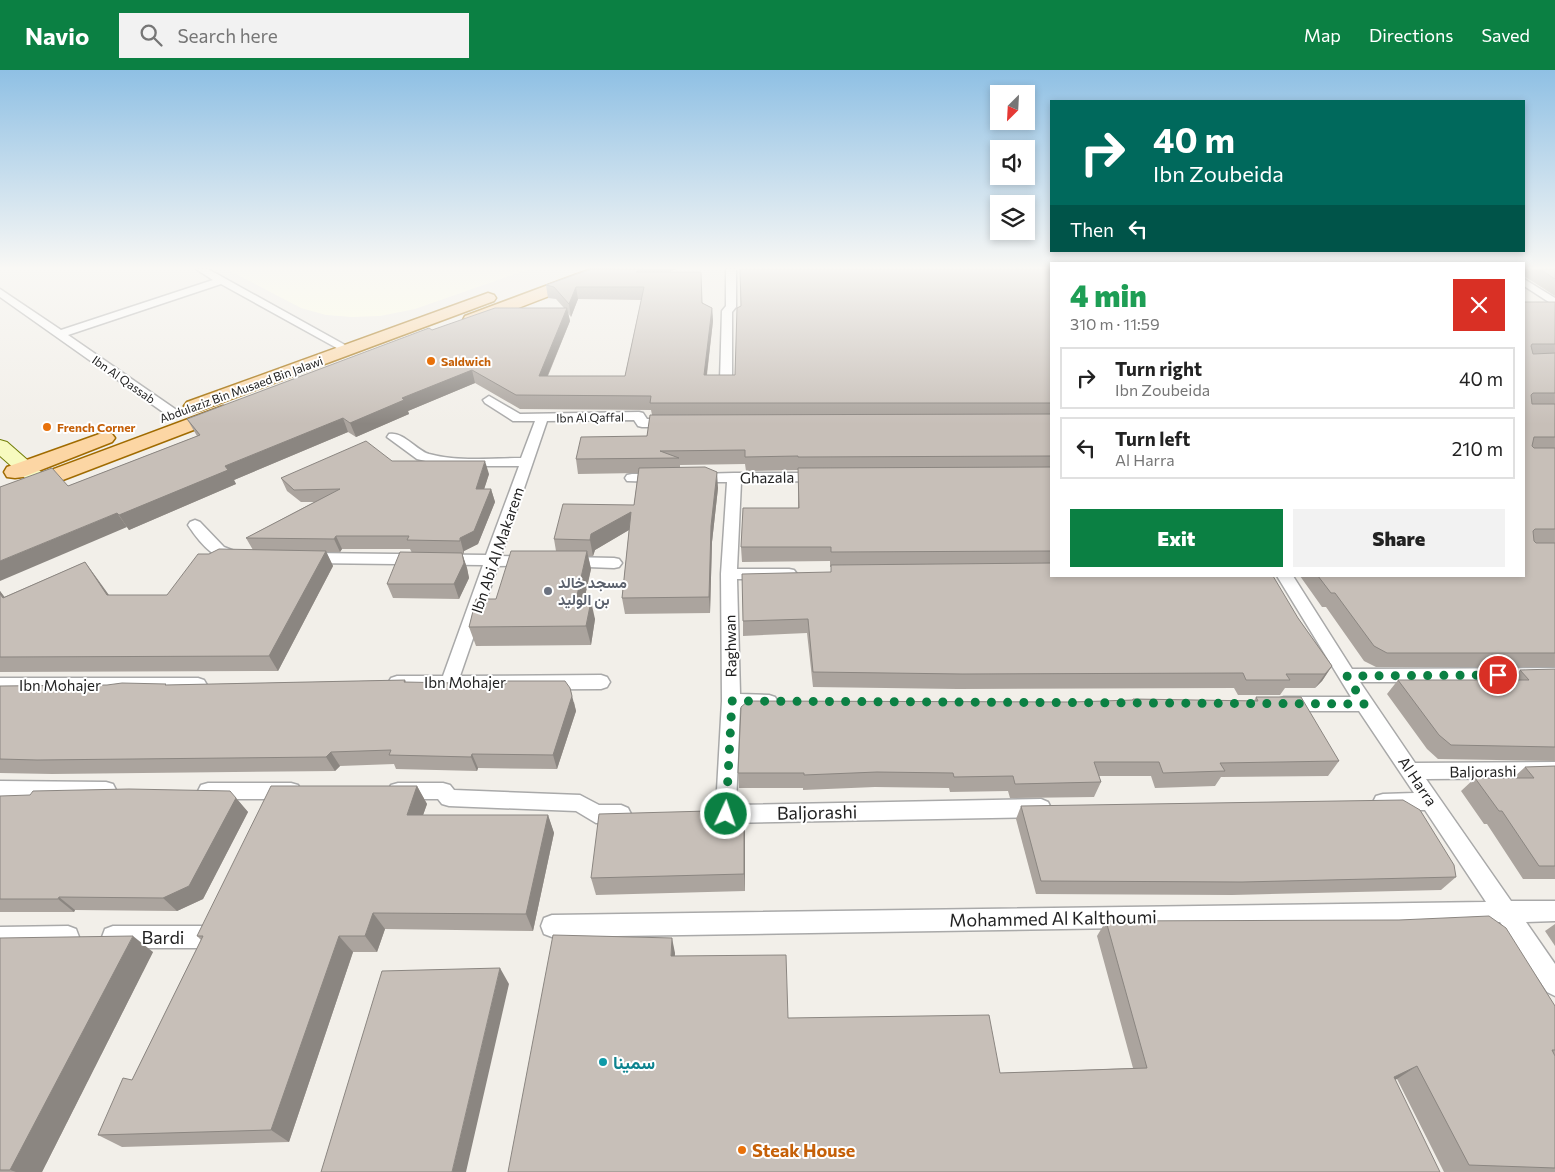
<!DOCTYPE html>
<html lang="en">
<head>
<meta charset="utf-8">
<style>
  :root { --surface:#fff; --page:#f2f2f2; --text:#222; --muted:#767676; --line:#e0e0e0; --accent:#0b8043 }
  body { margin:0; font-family:Commissioner,Vazirmatn,sans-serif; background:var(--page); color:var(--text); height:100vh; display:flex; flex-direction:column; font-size:19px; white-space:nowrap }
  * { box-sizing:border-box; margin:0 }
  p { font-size:16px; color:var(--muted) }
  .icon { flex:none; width:28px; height:28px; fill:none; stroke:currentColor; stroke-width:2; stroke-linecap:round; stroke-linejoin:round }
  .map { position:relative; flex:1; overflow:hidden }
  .side { position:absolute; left:1050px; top:192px; width:475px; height:315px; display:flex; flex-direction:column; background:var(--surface); border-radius:0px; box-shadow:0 2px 8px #0003 }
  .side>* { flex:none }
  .hud { position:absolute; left:1050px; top:30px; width:475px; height:152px; border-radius:0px; box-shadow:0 2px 8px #0003; background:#00695c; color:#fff; overflow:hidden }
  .needle { width:32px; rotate:204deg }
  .buttons { position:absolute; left:990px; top:15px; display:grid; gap:10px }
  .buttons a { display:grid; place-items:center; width:45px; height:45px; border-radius:0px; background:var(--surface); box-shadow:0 2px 8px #0003; font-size:25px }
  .pin { position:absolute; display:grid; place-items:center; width:42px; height:42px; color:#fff; margin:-21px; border:2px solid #fff; border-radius:50%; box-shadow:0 1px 5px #0007 }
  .me { position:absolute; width:55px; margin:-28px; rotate:3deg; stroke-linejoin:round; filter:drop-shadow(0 0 4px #0008) }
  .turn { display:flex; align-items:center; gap:18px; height:105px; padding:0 20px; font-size:22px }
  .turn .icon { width:65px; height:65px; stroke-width:2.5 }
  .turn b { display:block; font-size:35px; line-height:42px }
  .then { display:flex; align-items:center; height:48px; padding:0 20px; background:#0003; gap:10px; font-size:19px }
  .round { display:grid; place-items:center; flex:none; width:52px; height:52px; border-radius:0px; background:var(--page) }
  .summary { display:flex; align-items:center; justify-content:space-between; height:85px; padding:0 20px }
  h1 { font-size:30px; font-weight:800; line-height:38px; color:#1e9e55 }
  .action { display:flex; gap:10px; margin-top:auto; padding:10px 20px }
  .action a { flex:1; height:58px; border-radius:0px; background:var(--accent); color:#fff; font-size:20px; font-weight:800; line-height:58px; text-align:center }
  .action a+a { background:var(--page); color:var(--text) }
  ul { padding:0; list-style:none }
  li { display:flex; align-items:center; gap:15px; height:62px; margin:0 10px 8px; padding:0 10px; border:2px solid var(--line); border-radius:0px }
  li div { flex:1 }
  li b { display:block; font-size:19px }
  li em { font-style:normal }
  header { display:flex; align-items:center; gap:30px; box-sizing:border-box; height:70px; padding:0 25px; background:var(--accent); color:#fff }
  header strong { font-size:24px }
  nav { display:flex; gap:28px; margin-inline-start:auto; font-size:18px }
  .search { width:350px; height:45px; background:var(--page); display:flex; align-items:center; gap:12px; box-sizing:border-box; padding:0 18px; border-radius:0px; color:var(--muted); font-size:19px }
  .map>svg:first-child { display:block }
  .education { fill:#ffffe5 }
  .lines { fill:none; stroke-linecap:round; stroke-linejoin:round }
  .street-casing { stroke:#a9a9a9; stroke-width:3 }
  .secondary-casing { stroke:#707d05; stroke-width:2 }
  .primary-casing { stroke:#a06b00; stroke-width:3 }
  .street { fill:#fff; fill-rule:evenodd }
  .secondary { fill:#f7fabf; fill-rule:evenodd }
  .primary { fill:#fcd6a4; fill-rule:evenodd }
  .wall { fill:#aba49e; fill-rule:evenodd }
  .shaded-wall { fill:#8b8681 }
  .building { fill:#c7bfb8; stroke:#8b8681 }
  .route { stroke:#0b8043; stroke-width:9; stroke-dasharray:0 16.2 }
  .food-dot { fill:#e8710a; stroke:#fff; stroke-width:2 }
  .worship-dot { fill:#6b7280; stroke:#fff; stroke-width:2 }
  .culture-dot { fill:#0f9aa8; stroke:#fff; stroke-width:2 }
  .labels { text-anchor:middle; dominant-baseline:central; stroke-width:4; stroke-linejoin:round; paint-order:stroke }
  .far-food-label { font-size:12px; font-weight:bold; fill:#c56008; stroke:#fff; text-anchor:start }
  .far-street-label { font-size:12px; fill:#222; stroke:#fff }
  .street-label { font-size:15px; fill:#222; stroke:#fff }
  .worship-label { font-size:15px; font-weight:bold; fill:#5b616d; stroke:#fff; text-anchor:start }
  .near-street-label { font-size:18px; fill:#222; stroke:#fff }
  .near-culture-label { font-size:18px; font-weight:bold; fill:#0d838f; stroke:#fff; text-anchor:start }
  .near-food-label { font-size:18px; font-weight:bold; fill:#c56008; stroke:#fff; text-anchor:start }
</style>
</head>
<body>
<header>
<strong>Navio</strong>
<div class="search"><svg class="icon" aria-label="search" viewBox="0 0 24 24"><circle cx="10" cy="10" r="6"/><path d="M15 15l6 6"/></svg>Search here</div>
<nav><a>Map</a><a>Directions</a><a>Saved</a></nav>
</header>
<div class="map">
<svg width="1555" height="1102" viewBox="0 0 1555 1102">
  <rect width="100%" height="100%" fill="#f2efe9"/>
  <!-- education -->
  <polygon class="education" points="226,199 529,199 415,239 380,246 352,247 326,245 301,238"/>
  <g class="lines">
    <!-- street casing -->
    <g class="street-casing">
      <g id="street">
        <polygon points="196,199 208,199 354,280 348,283 344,282 221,214 68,265 178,341 180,344 178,347 170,347 0,227 0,219 61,260 213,210"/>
        <polygon points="726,199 736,199 736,237 732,242 732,310 726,313 720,310 722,241 726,236"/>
        <polygon points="1524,209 1555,228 1555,236 1524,216"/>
        <path d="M489 326 520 344 639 342 643 343 647 349H672L678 353 672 357H642L638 356 634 350 547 351 501 486 535 487 538 491 535 495 498 496 460 606 601 605 607 607 610 612 607 617 601 619 397 620 391 618 388 613 391 608 397 606H443L483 495 309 493 304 491 301 488 304 485 309 483 486 485 519 396H447L417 389 387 367 389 364C403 361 416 380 429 384 458 392 491 388 521 388L535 351H513L485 333 483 330Z"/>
        <polygon points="734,403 819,403 826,407 819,411 741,412 737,499 789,499 794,500 797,504 794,508 789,509 737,509 740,624 769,625 775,627 778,632 775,637 769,639 740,638 736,735 1041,729 1048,732 1051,738 1048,744 1041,747 726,753 716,750 713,744 716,738 722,631 721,504 727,412 696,412 689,408 696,404"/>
        <polygon points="632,404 659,404 666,408 659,412 627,411 625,408 627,405"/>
        <path d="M195 450 200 452 224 477 242 484 245 487 242 490C219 497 199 472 188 455L190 452Z"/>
        <polygon points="567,487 614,488 619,489 622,493 619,497 614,498 562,496 559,492 562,488"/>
        <polygon points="1277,506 1293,506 1352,599 1555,598 1555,612 1360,612 1415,693 1555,692 1555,708 1426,709 1511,831 1555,831 1555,851 1526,852 1555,894 1555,926 1547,922 1500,852 552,867 544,864 541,856 544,848 552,845 1486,832 1425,740 1383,740 1376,738 1373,732 1376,726 1383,724 1414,723 1359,641 1284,641 1278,639 1275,634 1278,629 1284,627 1351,627"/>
        <polygon points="0,608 198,608 204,610 207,615 204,620 198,622 0,622"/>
        <polygon points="0,711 106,712 113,714 116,720 113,726 106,728 0,727"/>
        <polygon points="208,713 291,713 298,715 301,721 298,727 291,729 208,729 201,727 198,721 201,715"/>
        <polygon points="398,713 443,713 450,715 454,720 580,725 599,735 621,735 628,738 631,744 628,750 621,753 596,753 576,741 449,736 442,734 438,729 398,729 391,727 388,721 391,715"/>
        <polygon points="68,856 76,859 79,867 76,875 68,878 0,879 0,857"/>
        <polygon points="113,856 205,856 213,859 216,867 213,875 205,878 113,878 105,875 102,867 105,859"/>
      </g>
    </g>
    <!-- secondary casing -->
    <g class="secondary-casing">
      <polygon id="secondary" points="0,370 7,372 48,408 51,412 48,416 41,418 34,416 0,386"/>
    </g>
    <!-- primary casing -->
    <g class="primary-casing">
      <g id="primary">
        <polygon points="591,199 613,199 611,202 477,254 465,254 463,250 465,246"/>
        <polygon points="488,223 494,225 496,228 494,231 201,340 194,342 187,340 184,336 187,332"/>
        <polygon points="223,336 230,338 233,342 230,346 0,434 0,419"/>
        <polygon points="105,362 112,364 115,368 112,372 23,407 15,408 7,407 4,402 7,397"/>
      </g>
    </g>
    <!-- street -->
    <use href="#street" class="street"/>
    <!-- secondary -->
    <use href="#secondary" class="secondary"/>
    <!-- primary -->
    <use href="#primary" class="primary"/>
  </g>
  <!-- wall -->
  <g class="wall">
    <path d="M593 199H676L669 202 703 233 712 238 713 251 707 305H735L1051 199V506L1298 548 1332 596 1322 611 1315 618H1285L1280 625H1238L1234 618 958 619 813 617 807 563 743 566V551L831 502V497H830V491L742 492 741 477 798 438V400L746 401 745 394 680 395V398L718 418 712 472 710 543 625 544 622 528 629 460 595 480 593 486H588L591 499 584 530 595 549 591 575 476 576 469 557 496 529 556 481 554 469 634 435 638 403 578 404 576 389 647 366 652 345 651 340 520 339 475 313 408 341 409 344 356 367 348 362 234 410 236 414 129 460 127 457 68 416 197 366 187 349 432 260 564 238 556 229 548 228 546 215ZM578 229 641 230 625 306H548L570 251 568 243 571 247Z"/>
    <polygon points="1524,199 1555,199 1555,226 1524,206"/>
    <polygon points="1524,232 1555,232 1555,597 1376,597 1364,591 1326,537 1322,537 1300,506 1524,506"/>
    <polygon points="392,391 489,404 484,419 491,419 495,432 478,474 464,481 464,484 462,484 467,498 469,508 459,529 393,528 387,514 412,483 410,479 342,479 340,482 326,482 333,496 278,601 0,602 0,521 4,527 85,492 108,525 167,525 209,484 253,480 246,468 314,432 301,432 287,421 281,408"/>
    <polygon points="1555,599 1555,691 1438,689 1427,679 1387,624 1398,610 1511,610 1520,600"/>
    <polygon points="405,610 406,612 574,632 576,641 557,699 478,698 477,701 396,699 394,694 340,696 335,701 52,704 0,703 0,616 167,615"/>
    <polygon points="1256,627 1339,691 1328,706 1221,707 1215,716 1155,718 1151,706 1099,706 1101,712 1094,727 1010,728 1008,721 950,722 949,718 875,717 803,720 803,718 739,718 738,703 1073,632 1132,630 1133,629 1254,631"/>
    <polygon points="1555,696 1555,809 1523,809 1487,754 1484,754 1461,721 1475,708 1513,708 1525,697"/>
    <polygon points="417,716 427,734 423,745 548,745 554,763 533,861 385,859 377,882 353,882 289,1072 122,1077 98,1065 132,1010 201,870 197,866"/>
    <polygon points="0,726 236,728 248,742 203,829 177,841 75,840 74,842 0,842"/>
    <polygon points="1021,736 1456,807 1441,820 1232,825 1036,824 1016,749"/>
    <polygon points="745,758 745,821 596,825 591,808"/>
    <polygon points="1106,851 1555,936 1555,1102 1444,1102 1397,1009 508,1102 675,883 675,886 788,948 1000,1003 1133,998 1097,866"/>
    <polygon points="1555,854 1555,876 1545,861"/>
    <polygon points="0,868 153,882 42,1102 0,1102"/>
  </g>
  <!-- shaded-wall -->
  <g class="shaded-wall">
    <polygon points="644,199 676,199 637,215 636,202"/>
    <polygon points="576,217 578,229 571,247 569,234"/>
    <polygon points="567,238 570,251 542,319 539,306"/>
    <polygon points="712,238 713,251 705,318 704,305"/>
    <polygon points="472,300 475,313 408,341 409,344 356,367 350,353 402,328"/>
    <polygon points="343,348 348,362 234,410 236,414 129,460 119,445 225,396"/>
    <polygon points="485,391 489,404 480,432 476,419"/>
    <polygon points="717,402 718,418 712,472 710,543 709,527 711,456"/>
    <polygon points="491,419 495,432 478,474 464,481 464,484 460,468"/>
    <polygon points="631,442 634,457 595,480 593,486 590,470 591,464"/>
    <polygon points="117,443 127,457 0,511 0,491"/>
    <polygon points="336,466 342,479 340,482 334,469"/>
    <polygon points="326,481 333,496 278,601 269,586"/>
    <polygon points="587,481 591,499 580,549 576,530"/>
    <polygon points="462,483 467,498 469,508 459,529 454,514"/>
    <polygon points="85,492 96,507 119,539 107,525"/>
    <polygon points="0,521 16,542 0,524"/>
    <polygon points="591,531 595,549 591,575 586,556"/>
    <polygon points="1332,596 1322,611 1315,618 1325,604"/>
    <polygon points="570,618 576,641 557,699 553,685"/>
    <polygon points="331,682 340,696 335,701 326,687"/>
    <polygon points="472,684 478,698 477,701 471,687"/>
    <polygon points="417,716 427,734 417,762 407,745"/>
    <polygon points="236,728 248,742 203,829 177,841 163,828"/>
    <polygon points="744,740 745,758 745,821 744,804"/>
    <polygon points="548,745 554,763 533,861 526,844"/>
    <polygon points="59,827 75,840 74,842 58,829"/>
    <polygon points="373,843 385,859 377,882 365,866"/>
    <polygon points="133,866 153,882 42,1102 16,1102 10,1100"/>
    <polygon points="339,866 353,882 289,1072 271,1060"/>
    <polygon points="672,868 675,883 674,901 671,886"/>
    <polygon points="500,898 509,914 466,1102 452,1102"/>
    <polygon points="1417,996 1397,1009 1375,1020 1394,1007"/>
  </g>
  <!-- building -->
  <g class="building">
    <polygon points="593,199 644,199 636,202 701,202 702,233 712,238 704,305 735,305 737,238 741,236 740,199 1051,199 1051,333 650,333 651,326 516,325 472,300 402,328 404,330 350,353 343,348 225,396 228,400 119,445 117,443 0,491 0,417 52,398 68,416 200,365 187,349 429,258 432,260 495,238 567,238 539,306 625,306 644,217 576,217 569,234 554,217 546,215 577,204"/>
    <polygon points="1540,199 1555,199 1555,209"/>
    <polygon points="1524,232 1555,232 1555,274 1532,274 1531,276 1533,284 1555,283 1555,323 1533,323 1531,325 1532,334 1555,334 1555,367 1534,367 1532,376 1534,378 1555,378 1555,459 1535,459 1533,461 1534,471 1536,473 1555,473 1555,583 1387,583 1374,576 1335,523 1331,523 1318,506 1524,506"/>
    <polygon points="1051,344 1051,386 798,387 798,386 745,387 745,380 660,381 679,388 576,389 581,367 647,366 650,345"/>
    <polygon points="366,371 392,391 485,391 476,419 491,419 474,461 460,468 460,471 407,470 409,466 336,466 334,469 246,468 340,419 294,420 281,408"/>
    <polygon points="705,397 717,402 711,456 709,527 622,528 631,442 591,464 590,470 554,469 563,434 634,435 639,398"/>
    <polygon points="1051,397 1051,481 831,482 831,477 741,477 743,438 799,438 798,398"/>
    <polygon points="219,479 326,481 269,586 0,587 0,524 3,528 85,492 107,525 167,525 198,484 209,484"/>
    <polygon points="511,481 587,481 576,530 591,531 586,556 469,557 476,529 496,529"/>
    <polygon points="400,482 462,483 464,493 454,514 387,514"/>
    <polygon points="1051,493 1051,506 1273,506 1298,548 1332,596 1325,604 1286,604 1290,610 1246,610 1243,603 962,604 813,602 808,549 743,551 742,504 831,502 831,495"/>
    <polygon points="1555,599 1555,677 1451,675 1439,665 1398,610 1529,610 1520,600"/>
    <polygon points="405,610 404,612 506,614 507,611 565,611 570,618 572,626 553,685 472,684 471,687 389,685 391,680 331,682 326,687 37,690 0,689 0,616 107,615 122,613 166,614 165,615"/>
    <polygon points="1256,627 1301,627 1339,691 1220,693 1225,701 1163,703 1159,692 1094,692 1101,712 1015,714 1013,706 954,707 953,703 877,702 804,705 804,703 738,703 741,637 748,631 1073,632 1133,630 1133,629 1258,631"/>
    <polygon points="1555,696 1555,796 1539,796 1502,741 1499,741 1475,708 1534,708 1525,697"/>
    <polygon points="271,716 417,716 407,745 548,745 526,844 373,843 365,866 339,866 271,1060 98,1065 123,1008 132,1010 203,866 197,866"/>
    <polygon points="129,719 230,721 236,728 189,816 163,828 59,827 58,829 0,829 0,726 30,725 33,721"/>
    <polygon points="1403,730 1420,740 1454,795 1456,807 1242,812 1041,811 1021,736"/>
    <polygon points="744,740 744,804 591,808 599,744"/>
    <polygon points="1489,846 1506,858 1555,936 1555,980 1552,980 1555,986 1555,1098 1469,1095 1417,996 1394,1007 1440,1102 508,1102 553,865 672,868 671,886 786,885 788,948 989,945 1000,1003 1147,998 1106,851 1399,850"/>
    <polygon points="133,866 10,1100 0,1100 0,868"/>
    <polygon points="500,898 452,1102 321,1102 382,901"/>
  </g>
  <!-- sky -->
  <linearGradient id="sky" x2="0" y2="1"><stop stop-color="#8fc0e4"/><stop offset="0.56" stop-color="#f9f8f5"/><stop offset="1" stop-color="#f9f8f5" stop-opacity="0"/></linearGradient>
  <rect width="1555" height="354" fill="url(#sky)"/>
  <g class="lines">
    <!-- route -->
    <polyline class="route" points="726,744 732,631 1364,634 1347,606 1498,605"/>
  </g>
  <!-- markers -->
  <g class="food-dot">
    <circle cx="431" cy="291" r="5"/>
    <circle cx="47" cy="357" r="5"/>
    <circle cx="742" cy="1080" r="5"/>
  </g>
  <circle class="worship-dot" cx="548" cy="521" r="5"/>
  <circle class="culture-dot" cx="603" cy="992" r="5"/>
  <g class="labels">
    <!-- far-food labels -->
    <g class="far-food-label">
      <text x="441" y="291">Saldwich</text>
      <text x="57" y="357">French Corner</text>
    </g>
    <!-- far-street labels -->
    <g class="far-street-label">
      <text transform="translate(124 309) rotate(35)">Ibn Al Qassab</text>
      <text transform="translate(241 319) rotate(-20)">Abdulaziz Bin Musaed Bin Jalawi</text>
      <text transform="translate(590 347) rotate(-1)">Ibn Al Qaffal</text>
    </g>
    <!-- street labels -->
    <g class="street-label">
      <text transform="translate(767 407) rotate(-1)">Ghazala</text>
      <text transform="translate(497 480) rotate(-71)">Ibn Abi Al Makarem</text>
      <text transform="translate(730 576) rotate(-91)">Raghwan</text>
      <text x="465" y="612">Ibn Mohajer</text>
      <text x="60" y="615">Ibn Mohajer</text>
      <text transform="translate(1483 701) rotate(-1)">Baljorashi</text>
      <text transform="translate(1418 711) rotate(56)">Al Harra</text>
    </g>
    <!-- worship labels -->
    <g class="worship-label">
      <text x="558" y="512">مسجد خالد<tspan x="558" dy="17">بن الوليد</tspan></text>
    </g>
    <!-- near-street labels -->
    <g class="near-street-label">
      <text transform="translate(817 742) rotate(-1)">Baljorashi</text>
      <text transform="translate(1053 848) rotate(-1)">Mohammed Al Kalthoumi</text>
      <text x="163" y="867">Bardi</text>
    </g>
    <!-- near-culture labels -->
    <g class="near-culture-label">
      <text x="613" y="992">سمينا</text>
    </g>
    <!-- near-food labels -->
    <g class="near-food-label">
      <text x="752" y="1080">Steak House</text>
    </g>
  </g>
</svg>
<div class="buttons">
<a><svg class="needle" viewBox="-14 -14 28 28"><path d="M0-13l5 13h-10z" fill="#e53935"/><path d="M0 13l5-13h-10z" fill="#767676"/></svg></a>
<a><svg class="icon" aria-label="sound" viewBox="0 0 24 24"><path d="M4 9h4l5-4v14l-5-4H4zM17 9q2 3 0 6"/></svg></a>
<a><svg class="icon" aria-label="layers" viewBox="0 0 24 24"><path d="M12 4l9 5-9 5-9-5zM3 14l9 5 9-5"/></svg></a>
</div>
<div class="pin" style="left:1498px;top:605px;background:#d93025"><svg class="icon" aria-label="arrive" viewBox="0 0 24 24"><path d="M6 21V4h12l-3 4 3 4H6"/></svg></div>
<svg class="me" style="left:726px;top:744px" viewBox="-20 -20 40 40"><circle r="17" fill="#0b8043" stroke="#fff" stroke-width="3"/><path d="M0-11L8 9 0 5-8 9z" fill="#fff"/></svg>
<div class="hud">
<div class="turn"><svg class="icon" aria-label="right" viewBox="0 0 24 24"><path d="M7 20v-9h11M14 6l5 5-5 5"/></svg><div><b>40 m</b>Ibn Zoubeida</div></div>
<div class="then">Then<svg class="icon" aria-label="left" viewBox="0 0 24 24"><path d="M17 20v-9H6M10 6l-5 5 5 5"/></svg></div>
</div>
<section class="side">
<div class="summary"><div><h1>4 min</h1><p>310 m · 11:59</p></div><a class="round" style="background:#d93025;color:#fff"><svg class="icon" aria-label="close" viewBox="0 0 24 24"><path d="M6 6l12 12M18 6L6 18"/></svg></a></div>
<ul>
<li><svg class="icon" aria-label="right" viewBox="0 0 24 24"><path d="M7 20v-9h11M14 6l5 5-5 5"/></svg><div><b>Turn right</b><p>Ibn Zoubeida</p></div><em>40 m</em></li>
<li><svg class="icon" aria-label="left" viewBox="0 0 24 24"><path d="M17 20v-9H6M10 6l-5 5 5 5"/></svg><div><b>Turn left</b><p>Al Harra</p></div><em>210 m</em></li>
</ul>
<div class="action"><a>Exit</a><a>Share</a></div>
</section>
</div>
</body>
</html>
